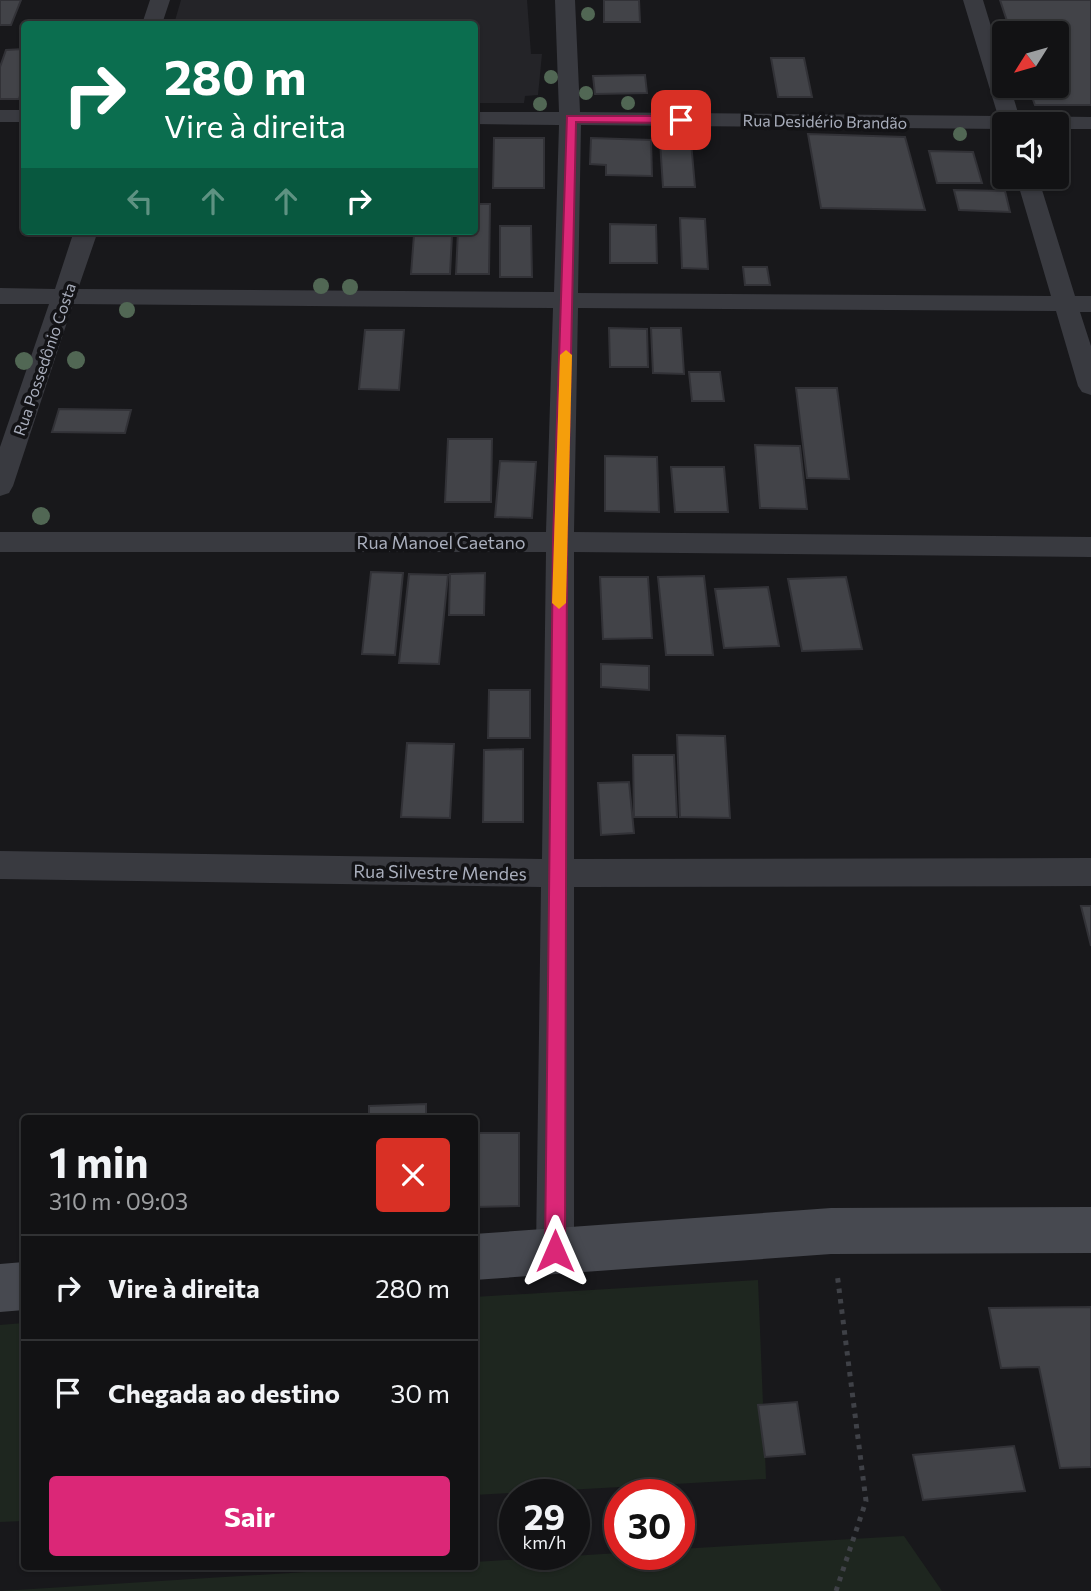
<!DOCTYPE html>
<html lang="pt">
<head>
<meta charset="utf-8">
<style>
  :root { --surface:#121214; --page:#1b1b1d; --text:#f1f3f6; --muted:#9c9ea0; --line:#313234; --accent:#db2777 }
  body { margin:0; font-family:Commissioner,sans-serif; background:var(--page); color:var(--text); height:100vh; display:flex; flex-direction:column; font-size:26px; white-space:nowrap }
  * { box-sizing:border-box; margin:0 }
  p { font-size:23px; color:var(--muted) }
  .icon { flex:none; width:38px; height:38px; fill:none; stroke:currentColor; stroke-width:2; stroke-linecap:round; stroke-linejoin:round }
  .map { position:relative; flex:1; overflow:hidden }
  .sheet { position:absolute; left:21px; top:1115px; width:457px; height:455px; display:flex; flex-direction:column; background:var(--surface); border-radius:7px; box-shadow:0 2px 5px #0004,0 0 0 2px var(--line) }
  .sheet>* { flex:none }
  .hud { position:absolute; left:21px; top:21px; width:457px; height:214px; border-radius:7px; box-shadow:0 2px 5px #0004,0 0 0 2px var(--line); background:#0b6e4f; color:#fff; overflow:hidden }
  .needle { width:46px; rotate:233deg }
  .buttons { position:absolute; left:992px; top:21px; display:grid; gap:14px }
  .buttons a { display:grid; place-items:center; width:77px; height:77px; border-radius:7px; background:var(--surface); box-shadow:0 2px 5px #0004,0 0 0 2px var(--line); font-size:35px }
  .speed { position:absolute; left:499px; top:1479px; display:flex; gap:14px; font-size:35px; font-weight:700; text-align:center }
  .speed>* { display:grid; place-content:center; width:91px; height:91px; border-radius:50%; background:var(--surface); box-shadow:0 2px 5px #0004,0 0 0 2px var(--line); line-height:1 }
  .speed small { font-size:18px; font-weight:400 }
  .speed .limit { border:10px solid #d22; background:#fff; color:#111 }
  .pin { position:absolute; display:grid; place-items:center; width:60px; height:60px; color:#fff; margin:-30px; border-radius:14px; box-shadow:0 4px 10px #0006 }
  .me { position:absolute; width:77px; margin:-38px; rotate:0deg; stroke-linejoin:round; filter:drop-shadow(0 0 5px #0008) }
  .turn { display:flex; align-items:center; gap:24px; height:147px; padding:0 28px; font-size:32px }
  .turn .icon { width:91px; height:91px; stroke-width:2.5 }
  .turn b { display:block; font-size:49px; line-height:60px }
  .lanes { display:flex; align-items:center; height:66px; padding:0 28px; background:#0003; justify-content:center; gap:35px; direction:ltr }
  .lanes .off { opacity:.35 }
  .round { display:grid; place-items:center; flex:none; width:74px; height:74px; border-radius:7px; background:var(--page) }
  .headline { display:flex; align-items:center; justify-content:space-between; height:119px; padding:0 28px }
  h1 { font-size:42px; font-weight:700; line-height:52px }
  .primary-button { display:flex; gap:14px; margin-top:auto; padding:14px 28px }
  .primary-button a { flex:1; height:80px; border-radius:7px; background:var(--accent); color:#fff; font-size:28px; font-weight:700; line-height:80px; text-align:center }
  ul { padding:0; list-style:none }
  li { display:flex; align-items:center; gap:21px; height:105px; padding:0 28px; border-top:2px solid var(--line) }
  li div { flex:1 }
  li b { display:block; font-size:26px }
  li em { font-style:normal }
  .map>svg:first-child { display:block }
  .built { fill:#242428 }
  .green { fill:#1e261f }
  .building { fill:#424348; stroke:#323237; stroke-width:2 }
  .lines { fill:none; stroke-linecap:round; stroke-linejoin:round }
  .path { stroke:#3f4147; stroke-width:5; stroke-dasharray:4.5 6; stroke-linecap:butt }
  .street { fill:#393a40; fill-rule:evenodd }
  .secondary { fill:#474950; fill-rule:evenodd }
  .tree { fill:#516754 }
  .route { fill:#db2777; stroke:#8e194d; stroke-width:2 }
  .slow { fill:#f59e0b }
  .labels { text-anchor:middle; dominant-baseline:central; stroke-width:7; stroke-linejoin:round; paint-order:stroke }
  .far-street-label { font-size:16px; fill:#a9aebc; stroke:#131316 }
  .street-label { font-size:18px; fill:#a9aebc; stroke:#131316 }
</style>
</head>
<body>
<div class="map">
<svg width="1091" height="1591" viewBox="0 0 1091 1591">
  <rect width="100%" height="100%" fill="#18181b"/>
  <!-- built -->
  <polygon class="built" points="181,0 527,0 531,54 542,54 538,95 525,96 524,103 474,103 474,24 174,24"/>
  <!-- green -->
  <g class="green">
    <polygon points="758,1280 766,1479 474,1495 474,1297"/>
    <polygon points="24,1323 24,1521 0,1522 0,1325"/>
    <polygon points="904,1536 942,1591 0,1591 403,1566 474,1566 474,1562 619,1553 679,1554 679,1549"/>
  </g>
  <!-- building -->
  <g class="building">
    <polygon points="0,0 21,0 11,25 0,25"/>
    <polygon points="604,0 639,0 640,22 604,22"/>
    <polygon points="1000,0 1091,0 1091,105 1035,105 1028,86 1057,86 1057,33 1011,33"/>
    <polygon points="24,49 24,82 19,99 0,99 0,67 6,50"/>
    <polygon points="771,58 804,58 812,97 778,97"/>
    <polygon points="645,75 647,93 595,94 593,76"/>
    <polygon points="808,134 905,137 925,210 821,208"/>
    <polygon points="494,138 544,138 544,188 493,188"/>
    <polygon points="591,138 651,140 652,176 606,175 606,165 590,164"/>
    <polygon points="660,142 691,142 695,187 663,187"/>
    <polygon points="929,151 973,152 982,183 937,183"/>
    <polygon points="954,190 1005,191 1010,212 959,210"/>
    <polygon points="474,204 490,204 489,274 456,274 458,231 474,231"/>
    <polygon points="680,218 705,219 708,269 682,268"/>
    <polygon points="610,224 656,225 657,263 610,263"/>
    <polygon points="500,226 531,226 532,277 500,277"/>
    <polygon points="414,235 452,235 450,274 411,274"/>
    <polygon points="743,267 767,267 770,285 745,285"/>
    <polygon points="609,328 647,329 648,367 610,367"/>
    <polygon points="651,328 681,328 684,374 653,373"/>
    <polygon points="365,330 404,330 399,390 359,389"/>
    <polygon points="689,372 720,372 724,401 692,401"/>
    <polygon points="796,388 837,388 849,479 807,478"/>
    <polygon points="59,409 131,410 125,433 52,432"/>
    <polygon points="448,439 492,439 491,502 445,502"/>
    <polygon points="755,445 800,446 807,509 760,508"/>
    <polygon points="605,456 657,457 659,512 605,511"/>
    <polygon points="500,461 536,462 532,518 495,517"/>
    <polygon points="671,467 724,467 728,512 675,512"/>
    <polygon points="371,572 403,573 395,655 362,654"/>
    <polygon points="485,573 484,615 449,615 450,574"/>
    <polygon points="409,574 448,575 439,664 399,663"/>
    <polygon points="704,576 713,655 666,655 658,577"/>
    <polygon points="600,577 648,577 652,638 603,639"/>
    <polygon points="846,577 862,649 802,651 788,579"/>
    <polygon points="768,587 779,646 724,648 715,589"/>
    <polygon points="601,664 649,666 649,690 601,687"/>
    <polygon points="489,690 530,690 530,738 488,738"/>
    <polygon points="677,735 725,736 730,818 680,817"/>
    <polygon points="407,743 454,744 450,818 401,817"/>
    <polygon points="523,749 523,822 483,822 484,750"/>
    <polygon points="633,755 674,755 677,817 634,817"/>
    <polygon points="629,782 634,833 601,835 598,783"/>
    <polygon points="1081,906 1091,906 1091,946"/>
    <polygon points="426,1104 426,1118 369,1118 369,1106"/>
    <polygon points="474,1133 519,1133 519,1206 474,1207"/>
    <polygon points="1091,1307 1091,1467 1060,1468 1039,1367 1001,1368 989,1308"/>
    <polygon points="797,1402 805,1454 765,1457 758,1405"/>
    <polygon points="1014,1446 1025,1491 923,1500 913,1455"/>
  </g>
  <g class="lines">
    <!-- path -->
    <polyline class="path" points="836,1591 866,1501 837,1273"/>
    <!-- street -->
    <g class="street">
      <polygon points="150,0 170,0 162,24 142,24"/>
      <polygon points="555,0 575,0 580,112 998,116 963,0 983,0 1004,69 1004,86 1010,86 1019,116 1091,117 1091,129 1057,129 1057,124 1004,124 1004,129 581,125 578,293 1051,296 1016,177 1038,177 1075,296 1091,296 1091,312 1080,312 1091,346 1091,395 1082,392 1078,386 1056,311 578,308 574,532 1091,537 1091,557 574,552 574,859 1091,858 1091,886 574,887 574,1251 569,1265 555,1270 541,1265 536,1251 541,887 0,879 0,851 542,859 546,552 0,552 0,532 546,532 553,308 73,304 13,486 9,493 0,496 0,447 49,304 0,304 0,288 55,289 74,231 98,231 78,289 554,292 559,125 474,124 474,112 559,112"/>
      <rect x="0" y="110" width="24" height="12"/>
    </g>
    <!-- secondary -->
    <g class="secondary">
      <polygon points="1091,1207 1091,1253 831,1254 474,1280 474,1234 831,1208"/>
      <polygon points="24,1262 24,1310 0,1312 0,1264"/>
    </g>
  </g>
  <!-- trees -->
  <g class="tree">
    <circle cx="588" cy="14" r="7"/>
    <circle cx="551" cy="77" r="7"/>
    <circle cx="586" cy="93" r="7"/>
    <circle cx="628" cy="103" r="7"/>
    <circle cx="540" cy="104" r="7"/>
    <circle cx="666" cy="104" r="7"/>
    <circle cx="960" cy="134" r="7"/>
    <circle cx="321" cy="286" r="8"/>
    <circle cx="350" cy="287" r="8"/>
    <circle cx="127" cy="310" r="8"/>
    <circle cx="76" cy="360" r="9"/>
    <circle cx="24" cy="361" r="9"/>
    <circle cx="41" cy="516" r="9"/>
  </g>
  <!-- route -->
  <polygon class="route" points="567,116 681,116 686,120 681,123 576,122 567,542 565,1251 562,1258 555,1261 548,1258 545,1251 553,542"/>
  <!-- slow -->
  <polygon class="slow" points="566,350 572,355 566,603 559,609 552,603 560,355"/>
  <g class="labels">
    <!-- far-street labels -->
    <g class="far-street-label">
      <text transform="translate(825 121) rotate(1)">Rua Desidério Brandão</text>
      <text transform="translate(44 359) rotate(-71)">Rua Possedônio Costa</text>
    </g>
    <!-- street labels -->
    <g class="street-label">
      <text x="441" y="542">Rua Manoel Caetano</text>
      <text transform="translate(440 872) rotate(1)">Rua Silvestre Mendes</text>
    </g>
  </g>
</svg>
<div class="buttons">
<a><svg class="needle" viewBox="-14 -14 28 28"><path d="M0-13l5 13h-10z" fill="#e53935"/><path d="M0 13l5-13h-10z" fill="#9c9ea0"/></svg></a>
<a><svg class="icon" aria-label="sound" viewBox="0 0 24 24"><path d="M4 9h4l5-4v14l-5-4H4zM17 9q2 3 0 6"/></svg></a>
</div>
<div class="speed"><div>29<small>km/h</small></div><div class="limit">30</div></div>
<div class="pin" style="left:681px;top:120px;background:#d93025"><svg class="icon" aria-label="arrive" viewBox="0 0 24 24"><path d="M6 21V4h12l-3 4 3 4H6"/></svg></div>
<svg class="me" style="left:555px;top:1251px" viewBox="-20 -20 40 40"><path d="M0-17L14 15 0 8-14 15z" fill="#db2777" stroke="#fff" stroke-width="4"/></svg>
<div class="hud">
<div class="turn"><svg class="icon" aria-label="right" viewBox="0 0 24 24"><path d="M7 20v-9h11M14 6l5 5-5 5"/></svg><div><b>280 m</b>Vire à direita</div></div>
<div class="lanes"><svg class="icon off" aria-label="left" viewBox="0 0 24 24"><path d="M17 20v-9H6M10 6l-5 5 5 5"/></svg><svg class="icon off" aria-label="ahead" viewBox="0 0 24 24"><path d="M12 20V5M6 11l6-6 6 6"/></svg><svg class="icon off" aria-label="ahead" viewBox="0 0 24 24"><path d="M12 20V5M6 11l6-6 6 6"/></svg><svg class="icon" aria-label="right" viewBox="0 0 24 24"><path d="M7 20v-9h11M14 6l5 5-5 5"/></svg></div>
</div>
<section class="sheet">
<div class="headline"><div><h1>1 min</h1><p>310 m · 09:03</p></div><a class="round" style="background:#d93025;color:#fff"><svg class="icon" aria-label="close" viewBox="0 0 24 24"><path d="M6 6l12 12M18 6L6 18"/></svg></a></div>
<ul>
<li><svg class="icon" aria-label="right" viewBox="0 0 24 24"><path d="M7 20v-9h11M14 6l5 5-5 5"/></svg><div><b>Vire à direita</b></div><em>280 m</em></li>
<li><svg class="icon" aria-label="arrive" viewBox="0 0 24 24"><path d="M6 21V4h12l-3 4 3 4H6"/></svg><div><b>Chegada ao destino</b></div><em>30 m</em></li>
</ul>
<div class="primary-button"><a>Sair</a></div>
</section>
</div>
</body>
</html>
